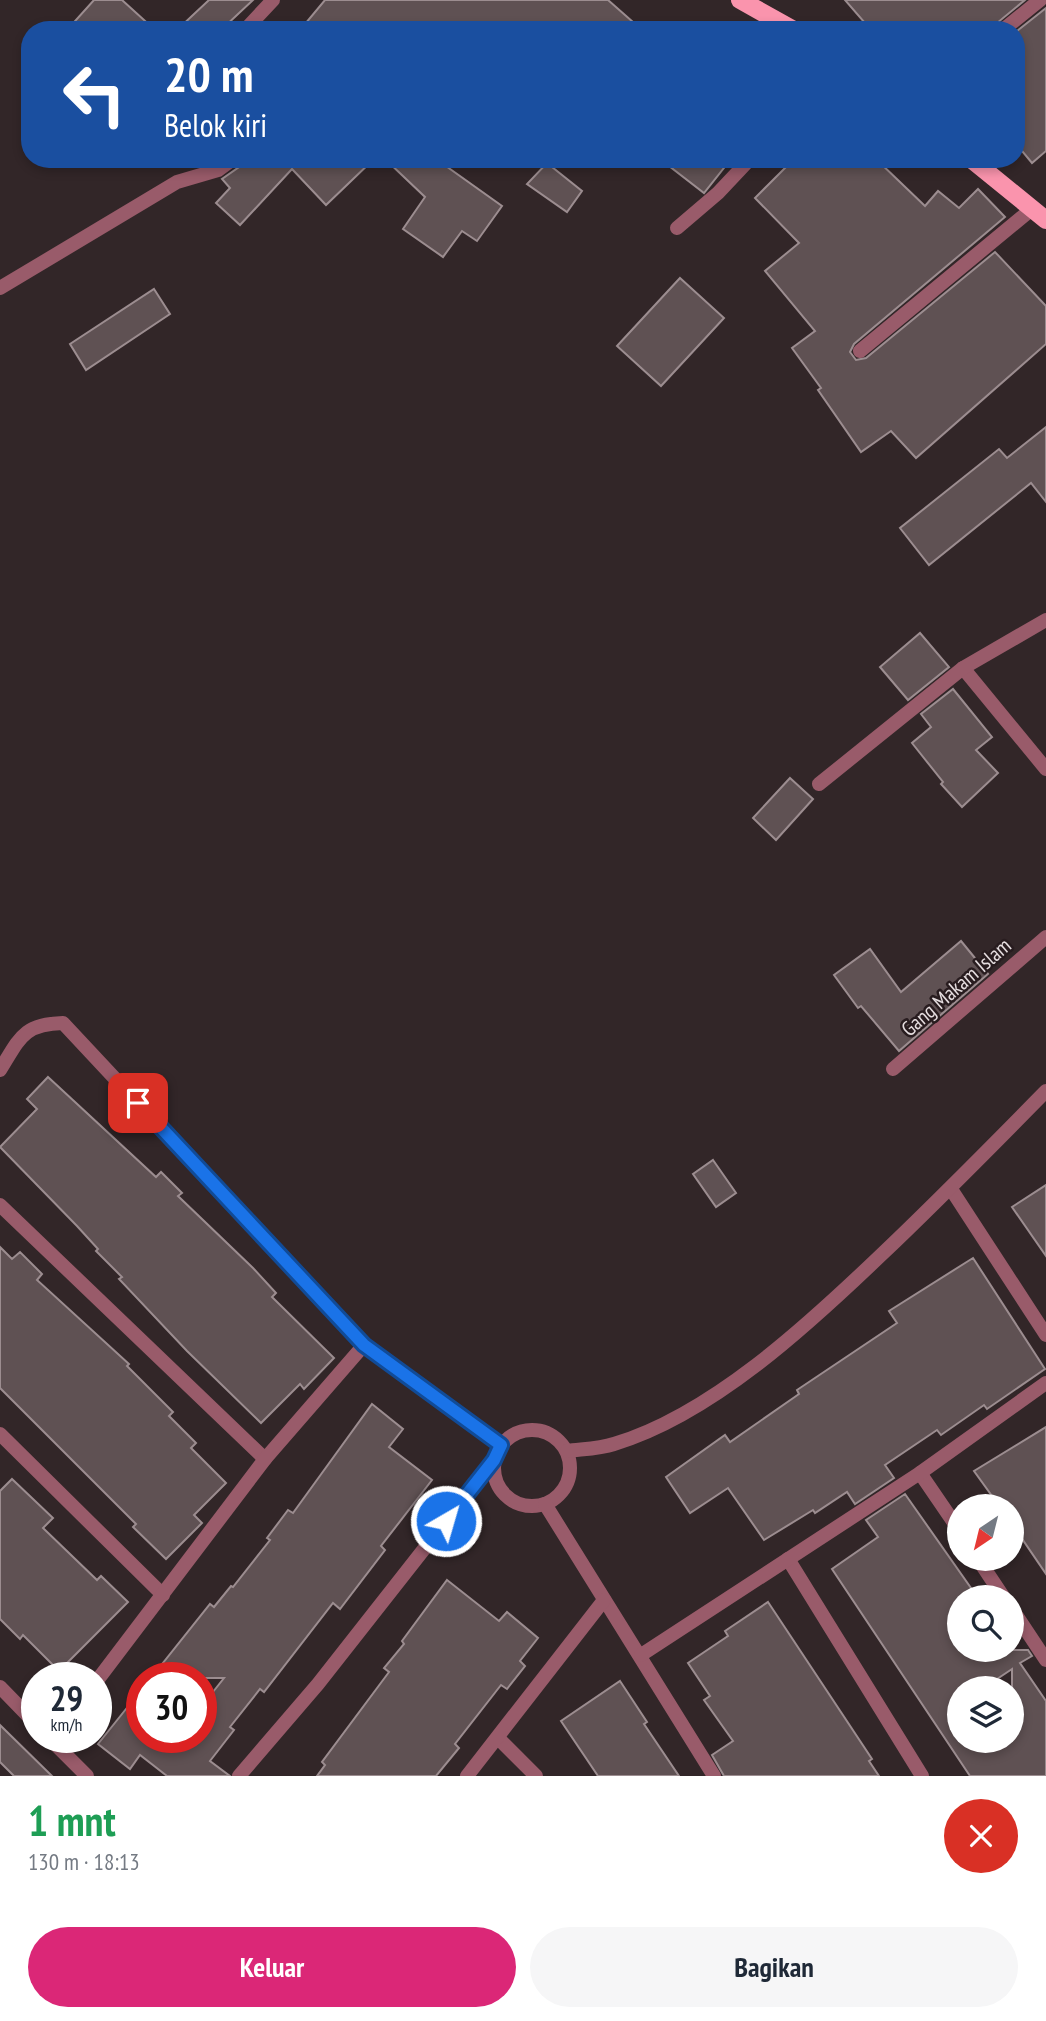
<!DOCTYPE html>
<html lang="id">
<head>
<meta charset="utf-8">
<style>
  :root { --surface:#fff; --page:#f6f6f7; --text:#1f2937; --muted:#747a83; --accent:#db2777 }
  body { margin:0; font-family:"PT Sans Narrow",sans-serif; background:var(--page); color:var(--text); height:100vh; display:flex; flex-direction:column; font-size:26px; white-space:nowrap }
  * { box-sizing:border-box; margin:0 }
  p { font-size:23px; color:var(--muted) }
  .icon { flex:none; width:38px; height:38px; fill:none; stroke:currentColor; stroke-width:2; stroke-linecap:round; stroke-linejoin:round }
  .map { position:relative; height:1776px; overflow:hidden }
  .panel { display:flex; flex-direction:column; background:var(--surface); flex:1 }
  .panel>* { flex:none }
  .hud { position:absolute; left:21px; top:21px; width:1004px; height:147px; border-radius:28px; box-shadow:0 4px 10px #0003; background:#1a4fa0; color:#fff; overflow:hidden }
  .needle { width:46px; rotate:215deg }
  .fabs { position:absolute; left:947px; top:1494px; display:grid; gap:14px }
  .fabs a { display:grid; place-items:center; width:77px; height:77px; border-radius:50%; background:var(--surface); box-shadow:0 4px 10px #0003; font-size:35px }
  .speed { position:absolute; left:21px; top:1662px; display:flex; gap:14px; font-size:35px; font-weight:700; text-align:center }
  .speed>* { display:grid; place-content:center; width:91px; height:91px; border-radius:50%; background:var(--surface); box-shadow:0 4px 10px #0003; line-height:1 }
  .speed small { font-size:18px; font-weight:400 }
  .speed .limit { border:10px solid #d22; background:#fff; color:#111 }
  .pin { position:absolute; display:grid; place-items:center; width:60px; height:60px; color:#fff; margin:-30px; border-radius:14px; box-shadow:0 4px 10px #0006 }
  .me { position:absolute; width:77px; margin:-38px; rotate:38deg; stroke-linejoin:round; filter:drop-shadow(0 0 5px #0008) }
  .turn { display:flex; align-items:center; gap:24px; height:147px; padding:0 28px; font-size:32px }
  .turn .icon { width:91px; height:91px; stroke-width:2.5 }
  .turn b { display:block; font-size:49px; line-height:60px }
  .round { display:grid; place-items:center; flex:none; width:74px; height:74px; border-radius:37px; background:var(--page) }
  .summary { display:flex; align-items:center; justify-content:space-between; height:119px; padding:0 28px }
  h1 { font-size:42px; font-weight:800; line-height:52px; color:#1e9e55 }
  .action { display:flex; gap:14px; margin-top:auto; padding:14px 28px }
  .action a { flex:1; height:80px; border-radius:42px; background:var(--accent); color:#fff; font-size:28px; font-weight:800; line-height:80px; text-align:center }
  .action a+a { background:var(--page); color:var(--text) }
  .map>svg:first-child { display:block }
  .building { fill:#5f5153; stroke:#9c8d90; stroke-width:2; fill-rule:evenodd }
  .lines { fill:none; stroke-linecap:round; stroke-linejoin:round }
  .minor { stroke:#995b6a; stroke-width:14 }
  .primary { stroke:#fa94ad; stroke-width:18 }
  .route-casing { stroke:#114b97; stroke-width:18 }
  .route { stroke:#1a73e8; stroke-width:12 }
  .labels { text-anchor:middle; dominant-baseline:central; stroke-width:5; stroke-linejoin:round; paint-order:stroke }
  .street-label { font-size:21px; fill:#e5dddf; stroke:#281c1f }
</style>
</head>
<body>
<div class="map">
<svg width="1046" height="1776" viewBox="0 0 1046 1776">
  <rect width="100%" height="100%" fill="#322628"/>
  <!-- building -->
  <g class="building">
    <polygon points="94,0 122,0 155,30 67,30"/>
    <polygon points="209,0 253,0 221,30 177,30"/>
    <polygon points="325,0 608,0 642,30 300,30"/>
    <polygon points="845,0 1025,0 997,23 994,30 871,30"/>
    <polygon points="1046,8 1046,151 1032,163 1017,145 1017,31"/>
    <polygon points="242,159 374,159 326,205 292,169 240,225 216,203 230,188 222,179 239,167"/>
    <polygon points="385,159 436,159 502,206 477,241 462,231 443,257 403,229 425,197"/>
    <polygon points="660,159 731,159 704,193"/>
    <polygon points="794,159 876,159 925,206 938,191 959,208 978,189 1005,217 854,344 850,352 856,360 866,358 995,252 1046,306 1046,344 916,458 891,431 861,452 818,390 821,388 792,348 815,331 765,271 799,243 755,198"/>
    <polygon points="547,163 582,191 567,212 527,184"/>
    <polygon points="680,278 724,318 661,386 617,346"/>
    <polygon points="154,289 170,314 86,370 70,344"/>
    <polygon points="1046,427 1046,502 1031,483 929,565 900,528 999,449 1007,458"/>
    <polygon points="920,633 949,667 908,700 880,667"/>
    <polygon points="953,689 992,737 976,750 998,773 962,807 941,784 943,782 912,743 931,727 921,714"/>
    <polygon points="790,778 813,799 776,840 753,818"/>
    <polygon points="961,941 988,974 899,1051 861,1006 858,1008 834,975 870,949 901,992"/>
    <polygon points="48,1077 156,1177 161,1172 182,1193 178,1196 253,1268 276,1293 272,1297 334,1358 304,1389 300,1384 261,1423 187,1351 119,1279 122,1277 96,1251 98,1249 77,1226 0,1147 37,1109 27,1099"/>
    <polygon points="713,1160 736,1193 716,1207 693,1174"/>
    <polygon points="1046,1185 1046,1256 1012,1207"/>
    <polygon points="0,1247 12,1259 20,1252 42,1274 37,1280 129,1364 127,1366 173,1412 169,1416 196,1443 191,1448 226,1483 194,1515 202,1523 166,1559 133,1527 136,1524 0,1388"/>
    <polygon points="973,1258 1045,1369 987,1409 984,1405 941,1435 937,1430 885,1465 894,1478 855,1504 847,1492 815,1513 813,1510 764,1540 728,1488 690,1513 666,1477 725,1435 730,1442 799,1394 797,1390 897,1323 889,1311"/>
    <polygon points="372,1404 403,1429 389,1447 432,1480 381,1546 385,1550 340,1609 333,1603 264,1692 260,1689 230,1727 234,1730 210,1761 230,1776 167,1776 140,1755 130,1769 98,1744 142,1689 142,1738 201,1738 201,1707 224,1678 151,1678 210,1604 214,1607 231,1586 233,1587 270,1540 267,1538 288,1510 293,1513"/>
    <polygon points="1046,1427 1046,1574 1012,1524 1012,1507 1000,1507 974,1471"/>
    <polygon points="12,1479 53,1518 43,1528 97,1580 101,1576 128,1602 59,1671 23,1635 20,1639 0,1619 0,1491"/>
    <path d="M905 1494 978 1598H959V1650H1028L1032 1656 1020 1663 1046 1701V1776H970L832 1569 878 1537 866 1520ZM1012 1669V1741H959V1689H982Z"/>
    <polygon points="447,1580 499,1621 507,1612 538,1638 520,1661 525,1666 507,1689 501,1685 455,1744 459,1748 436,1776 317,1776 325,1765 322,1762 389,1672 384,1668 404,1644 402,1641"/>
    <polygon points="768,1602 872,1759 869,1761 879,1776 724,1776 712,1755 733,1741 704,1700 710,1696 688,1663 728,1636 725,1631"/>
    <polygon points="620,1681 647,1722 644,1724 679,1776 598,1776 561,1721"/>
    <polygon points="0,1725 52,1776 14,1776 0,1762"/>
  </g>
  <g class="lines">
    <!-- minor -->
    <g class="minor">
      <polyline points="245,30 273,0"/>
      <polyline points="1003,30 1040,0"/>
      <polyline points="677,228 718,193 750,159"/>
      <polyline points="0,288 177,182 218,170 233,159"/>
      <polyline points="860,351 1033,208"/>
      <polyline points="963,668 1046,769"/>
      <polyline points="819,784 963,668 1046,620"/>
      <polyline points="893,1069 1046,937"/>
      <path d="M0 1070C20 1038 23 1024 63 1023L364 1345 501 1445"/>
      <polyline points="951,1189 1046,1335"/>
      <polyline points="0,1205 265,1459"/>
      <circle cx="532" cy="1468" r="38"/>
      <polyline points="0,1434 163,1595"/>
      <path d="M567 1451C582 1449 599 1449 614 1444 711 1415 808 1325 880 1256 937 1202 991 1147 1046 1091"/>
      <polyline points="920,1473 959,1530"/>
      <polyline points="545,1504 714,1776"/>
      <polyline points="788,1559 922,1776"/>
      <polyline points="978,1559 1004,1598"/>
      <polyline points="1012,1609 1046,1660"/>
      <polyline points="641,1655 920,1473 1046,1383"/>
      <polyline points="96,1682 265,1459 364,1345"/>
      <polyline points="0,1687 37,1725"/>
      <polyline points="49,1738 87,1776"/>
      <polyline points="498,1738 536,1776"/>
      <polyline points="239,1776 318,1684 494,1460"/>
      <polyline points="467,1776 604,1600"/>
    </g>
    <!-- primary -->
    <g class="primary">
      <polyline points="740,0 794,30"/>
      <polyline points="971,159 1046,220"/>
    </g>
  </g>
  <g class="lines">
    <!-- route casing -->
    <g class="route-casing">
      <polyline id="route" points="138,1103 364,1345 501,1445 494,1460 446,1521"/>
    </g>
    <!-- route -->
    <use href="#route" class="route"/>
  </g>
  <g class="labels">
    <!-- street labels -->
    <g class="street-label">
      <text transform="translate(956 987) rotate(-41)">Gang Makam Islam</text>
    </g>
  </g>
</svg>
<div class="fabs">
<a><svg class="needle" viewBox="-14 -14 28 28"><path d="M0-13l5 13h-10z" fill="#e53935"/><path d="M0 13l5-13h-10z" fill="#747a83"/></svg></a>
<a><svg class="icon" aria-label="search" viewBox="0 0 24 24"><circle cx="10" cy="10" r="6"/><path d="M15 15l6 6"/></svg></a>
<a><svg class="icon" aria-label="layers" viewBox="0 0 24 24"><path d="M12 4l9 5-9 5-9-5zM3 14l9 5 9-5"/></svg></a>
</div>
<div class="speed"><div>29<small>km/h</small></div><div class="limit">30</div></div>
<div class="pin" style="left:138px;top:1103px;background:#d93025"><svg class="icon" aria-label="arrive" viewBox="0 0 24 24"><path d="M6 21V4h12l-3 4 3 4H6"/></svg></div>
<svg class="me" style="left:446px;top:1521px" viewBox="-20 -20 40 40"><circle r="17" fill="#1a73e8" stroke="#fff" stroke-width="3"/><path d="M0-11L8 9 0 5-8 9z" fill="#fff"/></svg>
<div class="hud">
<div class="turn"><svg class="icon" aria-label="left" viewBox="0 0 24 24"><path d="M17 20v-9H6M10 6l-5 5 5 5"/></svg><div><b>20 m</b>Belok kiri</div></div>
</div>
</div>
<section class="panel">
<div class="summary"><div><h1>1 mnt</h1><p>130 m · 18:13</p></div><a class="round" style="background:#d93025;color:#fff"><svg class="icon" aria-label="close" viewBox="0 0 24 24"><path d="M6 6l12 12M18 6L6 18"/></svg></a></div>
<div class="action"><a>Keluar</a><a>Bagikan</a></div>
</section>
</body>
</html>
